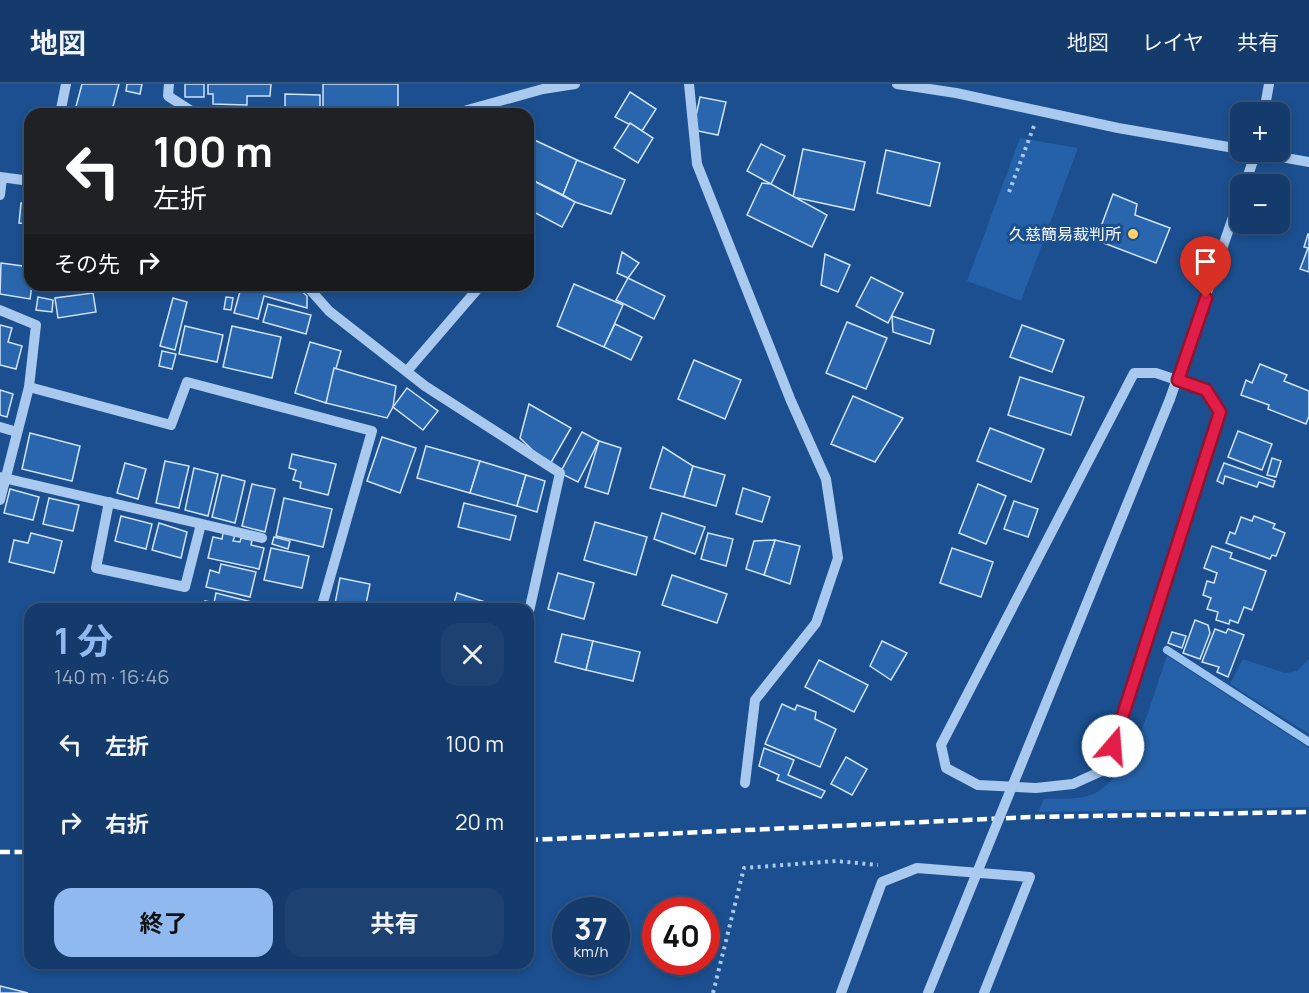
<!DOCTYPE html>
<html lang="ja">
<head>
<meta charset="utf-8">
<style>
  :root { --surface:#143b6b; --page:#1d4271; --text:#f1f3f6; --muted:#9dadc1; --line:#33557e; --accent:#90b9f0 }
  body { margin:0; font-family:Manrope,"Noto Sans JP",sans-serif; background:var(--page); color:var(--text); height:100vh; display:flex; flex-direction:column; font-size:22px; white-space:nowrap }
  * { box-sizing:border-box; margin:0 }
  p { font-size:20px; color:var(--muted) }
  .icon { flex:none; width:33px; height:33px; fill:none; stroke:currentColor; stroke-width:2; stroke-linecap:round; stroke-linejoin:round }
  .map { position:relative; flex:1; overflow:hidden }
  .panel { position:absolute; left:24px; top:519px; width:510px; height:366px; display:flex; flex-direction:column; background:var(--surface); border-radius:18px; box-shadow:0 3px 9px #0003,0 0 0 2px var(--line) }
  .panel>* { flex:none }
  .hud { position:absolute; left:24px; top:24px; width:510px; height:183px; border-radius:18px; box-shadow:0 3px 9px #0003,0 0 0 2px var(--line); background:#202124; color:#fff; overflow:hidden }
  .fabs { position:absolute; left:1230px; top:18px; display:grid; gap:12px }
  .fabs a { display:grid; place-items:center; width:60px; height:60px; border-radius:12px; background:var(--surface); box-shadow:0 3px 9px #0003,0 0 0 2px var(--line); font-size:30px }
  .speed { position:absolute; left:552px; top:813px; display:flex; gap:12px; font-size:30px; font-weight:700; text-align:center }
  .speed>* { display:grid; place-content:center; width:78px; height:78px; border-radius:50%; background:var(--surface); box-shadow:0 3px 9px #0003,0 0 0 2px var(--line); line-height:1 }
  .speed small { font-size:15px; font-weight:400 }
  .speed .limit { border:9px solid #d22; background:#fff; color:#111 }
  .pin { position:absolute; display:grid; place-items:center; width:51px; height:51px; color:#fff; margin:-62px -26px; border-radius:50% 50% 50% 0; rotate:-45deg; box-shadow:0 0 6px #0007 }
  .pin .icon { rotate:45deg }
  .me { position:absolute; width:66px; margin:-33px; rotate:18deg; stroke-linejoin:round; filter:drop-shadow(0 0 4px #0008) }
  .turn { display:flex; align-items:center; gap:21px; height:126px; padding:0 30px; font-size:27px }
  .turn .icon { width:78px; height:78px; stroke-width:2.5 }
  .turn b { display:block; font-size:42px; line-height:51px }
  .then { display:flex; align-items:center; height:57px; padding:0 30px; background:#0003; gap:12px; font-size:22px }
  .round { display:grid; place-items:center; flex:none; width:63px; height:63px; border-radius:18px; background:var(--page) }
  .head { display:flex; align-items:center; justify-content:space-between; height:102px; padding:0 30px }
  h1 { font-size:36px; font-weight:700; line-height:45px; color:var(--accent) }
  .cta { display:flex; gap:12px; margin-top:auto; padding:12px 30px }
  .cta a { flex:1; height:69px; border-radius:18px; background:var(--accent); color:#111; font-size:24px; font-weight:700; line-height:69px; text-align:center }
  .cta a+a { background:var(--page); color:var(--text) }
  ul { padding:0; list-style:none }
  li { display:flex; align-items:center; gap:18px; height:78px; padding:0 30px }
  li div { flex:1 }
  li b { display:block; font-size:22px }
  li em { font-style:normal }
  header { display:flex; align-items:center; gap:36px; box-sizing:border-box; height:84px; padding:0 30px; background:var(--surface); border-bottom:2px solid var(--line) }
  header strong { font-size:28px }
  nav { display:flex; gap:33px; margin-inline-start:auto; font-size:21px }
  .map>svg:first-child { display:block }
  .green { fill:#2461a8 }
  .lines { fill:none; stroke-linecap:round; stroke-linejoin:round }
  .stream { stroke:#9cc4f0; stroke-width:8 }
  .building { fill:#2a66ad; stroke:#cfe3fa; stroke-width:1.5 }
  .path { stroke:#a9c9ee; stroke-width:4; stroke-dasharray:3 4.5; stroke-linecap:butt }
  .minor { stroke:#a9c9ee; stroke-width:10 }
  .rail { stroke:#fff; stroke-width:4.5; stroke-dasharray:10 4.5; stroke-linecap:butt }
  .minor-bridge { stroke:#a9c9ee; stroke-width:10 }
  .route-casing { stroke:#92132f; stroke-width:15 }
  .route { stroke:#e11d48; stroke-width:10 }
  .poi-dot { fill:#ffd166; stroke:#1b4f8f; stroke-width:2 }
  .labels { text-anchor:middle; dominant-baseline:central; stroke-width:6; stroke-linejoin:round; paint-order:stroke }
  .poi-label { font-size:16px; fill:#fff; stroke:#1b4f8f; text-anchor:end }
</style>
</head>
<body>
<header>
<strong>地図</strong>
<nav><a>地図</a><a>レイヤ</a><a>共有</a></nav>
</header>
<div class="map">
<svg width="1309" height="909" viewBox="0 0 1309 909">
  <rect width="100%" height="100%" fill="#1b4f8f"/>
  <!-- green -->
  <g class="green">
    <polygon points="1020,54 1078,64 1021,217 967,197"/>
    <path d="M1167 572 1309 664V723L1038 728 1044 715C1062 714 1083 717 1099 707 1137 682 1152 613 1167 572Z"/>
    <polygon points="1243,575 1285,589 1297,587 1309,575 1309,650 1230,600"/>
  </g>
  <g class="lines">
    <!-- stream -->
    <polyline class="stream" points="1167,566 1309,658"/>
  </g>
  <!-- building -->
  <g class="building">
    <polygon points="82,0 119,0 111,30 74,30"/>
    <polygon points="127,0 142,0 140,10 126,7"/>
    <rect x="185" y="0" width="19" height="13"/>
    <polygon points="208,0 271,0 270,12 247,12 247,21 213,20 213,10 208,10"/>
    <polygon points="323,0 398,0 398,23 380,30 323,30"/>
    <polygon points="630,8 656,25 642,47 615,33"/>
    <polygon points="285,10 320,11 320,30 274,30 274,23 285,24"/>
    <polygon points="700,13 726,18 718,51 693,46"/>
    <polygon points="630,39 653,54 638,79 614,64"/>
    <polygon points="528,53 577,76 563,111 528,94"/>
    <polygon points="761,60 785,72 771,100 747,87"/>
    <polygon points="803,65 865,78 854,126 793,113"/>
    <polygon points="886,66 940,79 930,122 877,109"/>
    <polygon points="577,76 625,96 611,130 575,118 563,111"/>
    <polygon points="528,94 575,118 562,143 528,125"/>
    <polygon points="762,99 771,100 827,131 812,163 747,131"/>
    <polygon points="1113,110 1137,120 1135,131 1170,144 1156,179 1096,156"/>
    <polygon points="21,119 30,120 30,140 19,139"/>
    <polygon points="1308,150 1309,150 1309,188 1300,185 1308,164 1304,163"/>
    <polygon points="622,168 639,179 628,194 617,189"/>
    <polygon points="825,170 850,181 838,208 821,201"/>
    <polygon points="1,179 30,183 32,201 30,215 0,210"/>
    <polygon points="871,193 903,209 888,239 856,222"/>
    <polygon points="628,194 665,212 654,235 616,216"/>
    <polygon points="574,200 623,221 604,263 557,242"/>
    <polygon points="232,201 295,201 307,212 307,224 264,212 258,235 234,229 241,204 231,204"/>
    <polygon points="93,209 96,228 58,234 55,214"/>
    <polygon points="38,213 53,216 52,228 36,226"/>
    <polygon points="226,213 233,214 231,226 224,225"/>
    <polygon points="173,214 187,218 175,266 160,262"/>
    <polygon points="268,220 311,231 306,250 263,238"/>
    <polygon points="892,232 934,246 930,260 893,248"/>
    <polygon points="847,238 887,254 866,305 826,289"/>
    <polygon points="615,240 642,253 631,276 604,263"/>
    <polygon points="0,241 12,244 8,258 22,262 16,285 0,281"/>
    <polygon points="1022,241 1064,256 1052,288 1010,273"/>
    <polygon points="185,242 223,251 217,278 179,270"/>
    <polygon points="232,242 281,253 272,294 223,283"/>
    <polygon points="310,258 341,267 326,319 295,309"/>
    <polygon points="162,267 176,270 172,285 159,282"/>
    <polygon points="694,276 741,296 725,335 678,315"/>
    <polygon points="1260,280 1287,291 1284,297 1309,307 1309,332 1306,340 1268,325 1269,321 1241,311 1246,296 1252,299"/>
    <polygon points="334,284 396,302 393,323 387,334 326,319"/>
    <polygon points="1020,293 1084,313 1071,351 1008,331"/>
    <polygon points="407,304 438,327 423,346 393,323"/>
    <polygon points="0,306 13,310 7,333 0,331"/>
    <polygon points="853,312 903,334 875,378 831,360"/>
    <polygon points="529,320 571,344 549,382 520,354"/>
    <polygon points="990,344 1044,365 1031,398 977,377"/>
    <polygon points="1238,347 1272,360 1262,386 1228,373"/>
    <polygon points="582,348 599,357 578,398 560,389"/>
    <polygon points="30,349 80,362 72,397 22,385"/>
    <polygon points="382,353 416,364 400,409 367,397"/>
    <polygon points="599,357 621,364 608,410 585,403"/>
    <polygon points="426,362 480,377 470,409 417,394"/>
    <polygon points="663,363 693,382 684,413 650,404"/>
    <polygon points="292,370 336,380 328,411 300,404 301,398 293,396 296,386 289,384"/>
    <polygon points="1272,374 1281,377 1276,393 1267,391"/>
    <polygon points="165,377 189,382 179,424 156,419"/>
    <polygon points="480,377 526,391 517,422 470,409"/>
    <polygon points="125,379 146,385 138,415 117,409"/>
    <polygon points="1224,379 1275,397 1273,403 1259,398 1257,403 1225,392 1223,400 1217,397"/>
    <polygon points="693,382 725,391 716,422 684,413"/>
    <polygon points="194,384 218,390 208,432 185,426"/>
    <polygon points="222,391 245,397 235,439 212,433"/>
    <polygon points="526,391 545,397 537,428 517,422"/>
    <polygon points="252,400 275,405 265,448 242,442"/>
    <polygon points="978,400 1006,412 986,460 959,449"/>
    <polygon points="743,404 770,413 762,438 736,430"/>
    <polygon points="10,405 39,413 33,436 4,429"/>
    <polygon points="49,414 79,421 73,447 43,440"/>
    <polygon points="284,414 332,425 323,463 276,452"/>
    <polygon points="1014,417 1038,425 1028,453 1004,445"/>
    <polygon points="464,419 516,432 510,456 458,443"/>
    <polygon points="662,429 705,443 695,470 654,455"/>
    <polygon points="121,432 152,440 146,465 115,457"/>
    <polygon points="1254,432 1275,440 1273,444 1285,449 1276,472 1272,471 1270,475 1226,459 1230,448 1235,450 1241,433 1252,437"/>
    <polygon points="595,438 647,453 636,491 584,476"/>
    <polygon points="159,439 187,448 181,474 152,466"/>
    <polygon points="31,449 62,457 54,489 9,478 14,456 28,459"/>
    <polygon points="223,449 235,451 233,457 240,458 241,454 252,456 251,461 264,464 259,485 208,474 213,453 222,455"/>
    <polygon points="708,449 733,455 726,482 701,475"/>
    <polygon points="274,453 290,457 288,465 272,460"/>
    <polygon points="775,456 800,462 790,500 764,491"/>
    <polygon points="775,456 764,491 746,485 754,457"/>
    <polygon points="1212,462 1232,469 1230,474 1266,487 1252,526 1244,523 1238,539 1230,536 1229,540 1216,536 1218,528 1207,525 1211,514 1203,511 1207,497 1214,499 1217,489 1204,484"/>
    <polygon points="271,464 309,472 302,504 264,496"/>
    <polygon points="952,464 993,478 981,513 940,499"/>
    <polygon points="221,480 256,488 250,513 206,503 210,486 219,489"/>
    <polygon points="558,489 594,499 584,535 548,525"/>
    <polygon points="672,491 727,510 717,539 662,521"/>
    <polygon points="340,494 370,500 365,525 334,525"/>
    <polygon points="216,509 252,518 250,525 203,525 205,517 214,519"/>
    <polygon points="457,509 507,525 452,525"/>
    <polygon points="1195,536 1208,541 1210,549 1200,575 1183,569"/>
    <polygon points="1215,545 1226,549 1228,545 1244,551 1228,593 1217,588 1219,583 1202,578"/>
    <polygon points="1172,548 1186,552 1182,564 1168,559"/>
    <polygon points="562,550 593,557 586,586 555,578"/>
    <polygon points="593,557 640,568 633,597 586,586"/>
    <polygon points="882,557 907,569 891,596 870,582"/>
    <polygon points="819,576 868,601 854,628 805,603"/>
    <polygon points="782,620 795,626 797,621 816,628 815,635 836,645 820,683 765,660"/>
    <polygon points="764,664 794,676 788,691 825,707 821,714 777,696 779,691 759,682"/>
    <polygon points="846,673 867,685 852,711 831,700"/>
    <polygon points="0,902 28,909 0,909"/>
  </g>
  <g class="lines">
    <!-- path -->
    <g class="path">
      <polyline points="1009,108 1034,42"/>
      <polyline points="713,909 744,784 836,777 878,781"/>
    </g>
    <!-- minor -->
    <g class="minor">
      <polyline points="169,0 168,12 196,30"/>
      <polyline points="689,0 697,80 791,317 826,395 838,474 816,539 755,616 745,699"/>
      <polyline points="897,0 956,9 1118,44 1240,65"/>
      <polyline points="1264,28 1269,0"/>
      <polyline points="60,30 66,0"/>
      <polyline points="453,30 543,5 575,0"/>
      <polyline points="1253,68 1309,78"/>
      <polyline points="0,93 30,97"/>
      <polyline points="1245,100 1256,68"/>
      <polyline points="0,111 2,94"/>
      <polyline points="306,201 329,227 425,302 560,389 528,532"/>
      <polyline points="0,226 36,241 29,303 0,416"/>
      <polyline points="407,287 481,201"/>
      <polygon points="1134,289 1156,289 1206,306 1220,328 1106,685 1073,700 1036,704 978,701 946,684 941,661"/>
      <polyline points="29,303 171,341 187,298 372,347 321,525"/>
      <polyline points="1170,315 1240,113"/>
      <polyline points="0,343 17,348"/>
      <polyline points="0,393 262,454"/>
      <polyline points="109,418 96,484 185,503 201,440"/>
      <polyline points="841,909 882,798 917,784 1030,793 984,909"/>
    </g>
    <!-- rail -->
    <g class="rail">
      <polyline points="528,756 1032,733 1309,728"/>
      <polyline points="0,768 30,768"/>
    </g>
    <!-- minor-bridge -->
    <polyline class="minor-bridge" points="928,909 1170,315"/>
  </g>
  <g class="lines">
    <!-- route casing -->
    <g class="route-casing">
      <polyline id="route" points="1113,662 1220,328 1206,306 1178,296 1206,214"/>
    </g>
    <!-- route -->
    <use href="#route" class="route"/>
  </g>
  <!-- markers -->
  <circle class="poi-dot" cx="1133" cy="150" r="6"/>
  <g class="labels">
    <!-- poi labels -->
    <g class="poi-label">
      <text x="1121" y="150">久慈簡易裁判所</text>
    </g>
  </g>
</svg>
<div class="fabs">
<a>+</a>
<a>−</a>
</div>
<div class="speed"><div>37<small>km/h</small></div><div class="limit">40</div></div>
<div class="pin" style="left:1206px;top:214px;background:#d93025"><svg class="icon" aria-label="arrive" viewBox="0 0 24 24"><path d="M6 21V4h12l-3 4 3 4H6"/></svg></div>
<svg class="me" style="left:1113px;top:662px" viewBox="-20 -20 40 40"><circle r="19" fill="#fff"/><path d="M0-13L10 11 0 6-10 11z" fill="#e11d48"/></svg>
<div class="hud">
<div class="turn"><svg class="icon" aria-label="left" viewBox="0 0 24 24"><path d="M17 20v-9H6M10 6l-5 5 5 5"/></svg><div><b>100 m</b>左折</div></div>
<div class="then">その先<svg class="icon" aria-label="right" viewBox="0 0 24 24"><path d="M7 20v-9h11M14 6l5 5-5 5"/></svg></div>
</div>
<section class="panel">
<div class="head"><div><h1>1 分</h1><p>140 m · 16:46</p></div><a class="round"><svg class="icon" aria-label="close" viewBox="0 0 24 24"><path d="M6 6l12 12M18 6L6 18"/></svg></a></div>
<ul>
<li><svg class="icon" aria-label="left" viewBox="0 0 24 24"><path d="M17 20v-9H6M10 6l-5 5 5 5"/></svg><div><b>左折</b></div><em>100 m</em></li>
<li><svg class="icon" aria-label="right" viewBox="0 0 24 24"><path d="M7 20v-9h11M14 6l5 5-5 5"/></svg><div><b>右折</b></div><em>20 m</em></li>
</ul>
<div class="cta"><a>終了</a><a>共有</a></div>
</section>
</div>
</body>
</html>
